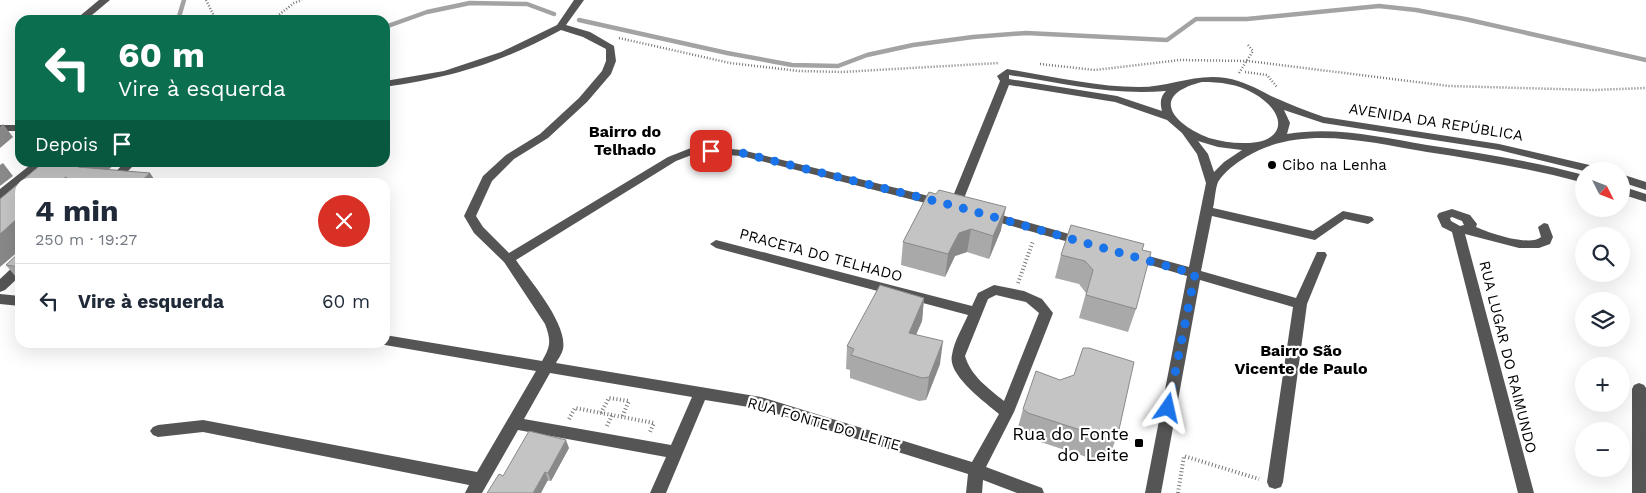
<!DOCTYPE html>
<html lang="pt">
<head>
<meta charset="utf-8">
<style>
  :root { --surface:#fff; --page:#f6f6f7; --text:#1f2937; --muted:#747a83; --line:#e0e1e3 }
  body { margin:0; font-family:"Work Sans",sans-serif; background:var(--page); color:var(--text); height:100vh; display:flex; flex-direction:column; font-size:19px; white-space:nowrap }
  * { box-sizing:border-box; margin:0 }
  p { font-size:16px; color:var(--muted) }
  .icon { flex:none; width:28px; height:28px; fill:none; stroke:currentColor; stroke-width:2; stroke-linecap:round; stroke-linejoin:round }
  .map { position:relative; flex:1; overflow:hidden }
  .panel { position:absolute; left:15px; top:178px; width:375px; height:170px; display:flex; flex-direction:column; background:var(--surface); border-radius:15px; box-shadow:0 5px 20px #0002 }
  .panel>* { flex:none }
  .top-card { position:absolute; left:15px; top:15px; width:375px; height:152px; border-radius:15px; box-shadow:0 5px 20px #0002; background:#0b6e4f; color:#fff; overflow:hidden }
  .needle { width:32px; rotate:132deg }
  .buttons { position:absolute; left:1575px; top:162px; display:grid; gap:10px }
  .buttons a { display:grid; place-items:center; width:55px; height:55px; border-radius:50%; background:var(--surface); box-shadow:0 5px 20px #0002; font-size:25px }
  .pin { position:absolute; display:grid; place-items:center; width:42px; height:42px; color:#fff; margin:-21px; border-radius:10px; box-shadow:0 2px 8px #0006 }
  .me { position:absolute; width:55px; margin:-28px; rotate:11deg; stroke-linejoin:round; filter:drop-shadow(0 0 4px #0008) }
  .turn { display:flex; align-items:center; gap:18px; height:105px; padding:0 20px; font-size:22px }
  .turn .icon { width:65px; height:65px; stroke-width:2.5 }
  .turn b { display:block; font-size:35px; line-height:42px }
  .then { display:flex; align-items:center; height:48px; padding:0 20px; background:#0003; gap:10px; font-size:19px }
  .round { display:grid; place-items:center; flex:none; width:52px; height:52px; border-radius:26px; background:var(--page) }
  .summary { display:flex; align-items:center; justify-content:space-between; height:85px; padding:0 20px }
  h1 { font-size:30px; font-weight:700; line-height:38px }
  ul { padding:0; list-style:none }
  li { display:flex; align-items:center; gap:15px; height:75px; padding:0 20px; border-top:1px solid var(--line) }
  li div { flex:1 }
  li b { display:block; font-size:19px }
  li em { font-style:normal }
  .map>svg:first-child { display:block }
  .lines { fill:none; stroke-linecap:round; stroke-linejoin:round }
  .stream { stroke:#a3a3a3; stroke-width:4.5 }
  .path-far1 { stroke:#777; stroke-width:2.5; stroke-dasharray:1 2; stroke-linecap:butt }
  .path { stroke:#777; stroke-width:4; stroke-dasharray:1 2.5; stroke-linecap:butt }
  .minor { fill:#555; fill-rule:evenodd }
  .wall { fill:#a9a9a9 }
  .shaded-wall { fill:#898989 }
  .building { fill:#c4c4c4; stroke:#898989 }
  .route { stroke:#1a73e8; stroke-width:9; stroke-dasharray:0 16.2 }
  .poi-dot { fill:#000; stroke:#fff; stroke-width:2 }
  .labels { text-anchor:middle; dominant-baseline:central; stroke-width:4.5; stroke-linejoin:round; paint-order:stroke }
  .street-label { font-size:15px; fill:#000; stroke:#fff }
  .poi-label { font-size:15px; fill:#000; stroke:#fff; text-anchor:start }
  .neighbourhood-label { font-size:16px; font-weight:bold; fill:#000; stroke:#fff }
  .near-poi-label { font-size:18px; fill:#000; stroke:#fff; text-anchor:end }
</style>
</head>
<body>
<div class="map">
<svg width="1646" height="493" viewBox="0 0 1646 493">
  <rect width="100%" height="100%" fill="#fff"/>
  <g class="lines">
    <!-- stream -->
    <g class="stream">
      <polyline points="178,20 184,0"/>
      <polyline points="579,20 727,53 792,65 838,66 867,55 913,45 973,37 1026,33 1167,40 1196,19 1247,19 1379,6 1416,10 1465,19 1646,60"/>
      <polyline points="385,27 427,12 470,3 527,4 554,14"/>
    </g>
    <!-- path-far1 -->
    <g class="path-far1">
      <polyline points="206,0 216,20"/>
      <polyline points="272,20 294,3 302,0"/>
      <polyline points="619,38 730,63 799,71 842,72 999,63"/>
      <polyline points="1040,64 1095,70 1180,60 1248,61 1449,86 1594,90 1646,88"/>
      <polyline points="20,68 18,71 20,100"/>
      <polyline points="1245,72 1267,75 1277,87"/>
      <polyline points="1239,73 1253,51 1248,45"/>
    </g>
    <!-- path -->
    <g class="path">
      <polyline points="1018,283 1033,241"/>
      <polyline points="601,413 609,398 629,401 622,417"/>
      <polyline points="569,419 575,408 654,423 650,432"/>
      <polyline points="607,426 612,415"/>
      <polyline points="1178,493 1184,456 1259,479"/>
    </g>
    <!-- minor -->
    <g class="minor">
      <polygon points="99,0 110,0 86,20 75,20"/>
      <path d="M574 0H584L566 25 590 32 614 46 616 61 611 74 587 102 548 138 514 159 492 181 476 216 483 227 509 253 668 157 696 146 742 150 941 199 947 203 941 207 742 156 697 153 676 161 516 260C530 281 568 324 563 349 562 354 558 359 556 363L761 397 972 462 999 414C985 402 947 375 952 355 954 341 963 327 968 315L716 248 710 244 716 240 972 306 978 293 994 285 1024 291 1042 299 1053 313 1014 412 986 467 1042 488 1044 493H1017L983 480 982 493H966L968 474 761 409 705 400 666 493H650L666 457 518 430 482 493H465L469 485 203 432 158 437 153 435 150 431 153 427 158 425 203 420 477 472 536 371 385 345 379 342H385V335L542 361C551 346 551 340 545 324L504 262 474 233 464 216 483 176 506 155 540 134 579 98 602 71 606 61V49L583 37 561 30C500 63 454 77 385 87V81L444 71 501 52 557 25ZM996 295 1026 302 1039 313 1004 401C988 388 971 376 965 356L988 299ZM550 373 692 397 671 445 524 419Z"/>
      <path d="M1007 69C1050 76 1096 87 1139 87 1169 87 1196 73 1226 78 1243 81 1256 88 1271 96 1289 104 1306 111 1324 117L1499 144 1598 167 1604 171H1584L1499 150 1323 123 1284 110 1290 123 1287 134C1333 126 1381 137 1427 145 1480 153 1532 161 1584 175V183C1532 169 1480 160 1427 152 1367 142 1301 124 1246 157 1236 163 1224 172 1218 182 1215 190 1215 200 1213 208L1313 231 1343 211 1372 217 1374 220 1368 224 1345 219 1315 240 1212 216 1201 271 1296 298 1317 252H1325L1327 255 1307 304 1283 482 1281 487 1275 489 1269 487 1267 482 1293 307 1200 280 1161 493H1145L1187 276 1130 259 1128 256 1130 253 1134 252 1189 267 1206 183 1197 154 1182 133 1167 120 1115 102 1009 85 961 206 959 209H951L949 206 1000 81 997 76ZM1009 75C1061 83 1113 96 1166 91 1160 97 1160 103 1162 111L1117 96 1009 79ZM1202 82C1220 82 1238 84 1253 93 1289 113 1287 144 1243 143 1231 143 1220 141 1209 138 1172 124 1149 95 1202 82ZM1198 141 1218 147 1242 150 1224 162 1214 172 1208 154Z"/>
      <rect x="0" y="125" width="20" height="6"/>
      <polygon points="34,162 47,162 23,182 20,182 20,185 0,199 0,189"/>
      <polygon points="125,162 137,162 117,182 106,182"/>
      <polygon points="1621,174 1646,182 1646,190 1621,182"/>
      <polygon points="1621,186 1646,194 1646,202 1621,194"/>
      <path d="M1452 209 1470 215 1477 224 1476 227C1489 233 1530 247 1541 237L1538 227 1544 223 1548 224 1553 237 1550 244 1539 248H1519L1465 234 1534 493H1518L1452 232 1442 227 1437 216 1439 213ZM1452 217 1462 221 1464 225 1460 226 1451 221 1450 218Z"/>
      <polygon points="987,211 1087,239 1089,242 1083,246 983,218 981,215"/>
      <polygon points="20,263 20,276 5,290 0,292 0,279 15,265"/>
      <polygon points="0,294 20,296 20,306 0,304"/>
      <polygon points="1639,383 1644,385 1646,388 1646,493 1632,493 1632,389 1634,385"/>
    </g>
  </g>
  <!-- wall -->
  <g class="wall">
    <polygon points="929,192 1001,230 989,259 967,252 955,256 945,277 901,265 903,242"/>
    <polygon points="1142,250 1136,309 1128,332 1079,318 1086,293 1079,284 1055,278 1061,255"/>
    <polygon points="20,252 20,282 6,265"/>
    <polygon points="924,298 922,321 916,334 940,364 926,400 919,401 850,378 850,370 846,369 847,346"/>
    <polygon points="1023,409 1118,434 1109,457 1102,455 1099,461 1022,436 1017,431"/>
    <polygon points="569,448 551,481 503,476"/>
  </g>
  <!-- shaded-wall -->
  <g class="shaded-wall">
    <polygon points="3,124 13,137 0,148 0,127"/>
    <polygon points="83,162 117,162 95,182 78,167"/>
    <polygon points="3,163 13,176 0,186 0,165"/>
    <polygon points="150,173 156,182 140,182"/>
    <polygon points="66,177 70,182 59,182"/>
    <polygon points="1006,207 1001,230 989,259 993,236"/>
    <polygon points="20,216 20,250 0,267 0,234"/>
    <polygon points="971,229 967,252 955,256 945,277 948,254 959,233"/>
    <polygon points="924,298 922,321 907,356 909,333"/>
    <polygon points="943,341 940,364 926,400 929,377"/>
    <polygon points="566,440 569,448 551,481 548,473"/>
    <polygon points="545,472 548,480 541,493 533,493"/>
  </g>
  <!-- building -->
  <g class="building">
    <polygon points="44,162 83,162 78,167 150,173 140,182 71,182 66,177 59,182 20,182 20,216 0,234 0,199"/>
    <polygon points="939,190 1006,207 993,236 971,229 959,233 948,254 903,242 929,192 936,194"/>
    <polygon points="1071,225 1144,244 1142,250 1151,252 1136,309 1086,295 1093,270 1085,261 1061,255"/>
    <polygon points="20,252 20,267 6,265"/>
    <polygon points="880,285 924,298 909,333 943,341 929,377 922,378 851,355 854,349 847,346"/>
    <polygon points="1083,348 1089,348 1134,362 1118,434 1109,432 1108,439 1028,413 1023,409 1036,371 1060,380 1074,375"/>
    <polygon points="529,431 566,440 548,473 545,472 533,493 487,493 499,474 503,476"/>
  </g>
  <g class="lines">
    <!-- route -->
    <polyline class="route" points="711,151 742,153 955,206 1195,274 1168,408"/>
  </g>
  <!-- markers -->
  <g class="poi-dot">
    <circle cx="1272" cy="165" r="5"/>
    <rect x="1134" y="438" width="10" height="10" rx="2.5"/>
  </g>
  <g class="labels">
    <!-- street labels -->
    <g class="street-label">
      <text transform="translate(1436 122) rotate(9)">AVENIDA DA REPÚBLICA</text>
      <text transform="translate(821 255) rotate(15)">PRACETA DO TELHADO</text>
      <text transform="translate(1508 357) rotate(76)">RUA LUGAR DO RAIMUNDO</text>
      <text transform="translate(824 424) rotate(16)">RUA FONTE DO LEITE</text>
    </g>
    <!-- poi labels -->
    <g class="poi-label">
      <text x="1282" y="165">Cibo na Lenha</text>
    </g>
    <!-- neighbourhood labels -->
    <g class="neighbourhood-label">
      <text x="625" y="131">Bairro do<tspan x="625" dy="18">Telhado</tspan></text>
      <text x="1301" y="350">Bairro São<tspan x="1301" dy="18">Vicente de Paulo</tspan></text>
    </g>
    <!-- near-poi labels -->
    <g class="near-poi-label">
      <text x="1129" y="433">Rua do Fonte<tspan x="1129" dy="21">do Leite</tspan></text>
    </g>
  </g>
</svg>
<div class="buttons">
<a><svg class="needle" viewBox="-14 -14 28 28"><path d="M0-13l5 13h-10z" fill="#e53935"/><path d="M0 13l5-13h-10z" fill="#747a83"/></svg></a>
<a><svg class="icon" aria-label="search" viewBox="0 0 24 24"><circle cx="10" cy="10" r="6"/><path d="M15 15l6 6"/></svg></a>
<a><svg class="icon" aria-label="layers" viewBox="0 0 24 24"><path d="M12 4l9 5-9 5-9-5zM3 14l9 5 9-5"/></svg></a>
<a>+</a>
<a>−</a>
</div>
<div class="pin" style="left:711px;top:151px;background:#d93025"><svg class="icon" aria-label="arrive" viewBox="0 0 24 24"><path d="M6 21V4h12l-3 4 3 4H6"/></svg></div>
<svg class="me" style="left:1168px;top:408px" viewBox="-20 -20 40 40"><path d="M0-17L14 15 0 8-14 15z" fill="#1a73e8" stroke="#fff" stroke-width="4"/></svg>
<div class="top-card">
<div class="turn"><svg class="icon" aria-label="left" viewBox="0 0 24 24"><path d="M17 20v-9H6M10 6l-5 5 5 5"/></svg><div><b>60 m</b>Vire à esquerda</div></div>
<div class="then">Depois<svg class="icon" aria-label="arrive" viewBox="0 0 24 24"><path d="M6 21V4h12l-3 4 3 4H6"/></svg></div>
</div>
<section class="panel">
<div class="summary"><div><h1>4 min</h1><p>250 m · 19:27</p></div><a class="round" style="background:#d93025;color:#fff"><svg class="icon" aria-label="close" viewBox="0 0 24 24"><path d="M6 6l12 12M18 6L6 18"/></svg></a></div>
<ul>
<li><svg class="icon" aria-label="left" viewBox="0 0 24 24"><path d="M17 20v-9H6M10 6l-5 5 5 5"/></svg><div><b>Vire à esquerda</b></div><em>60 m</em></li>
</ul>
</section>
</div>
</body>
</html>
